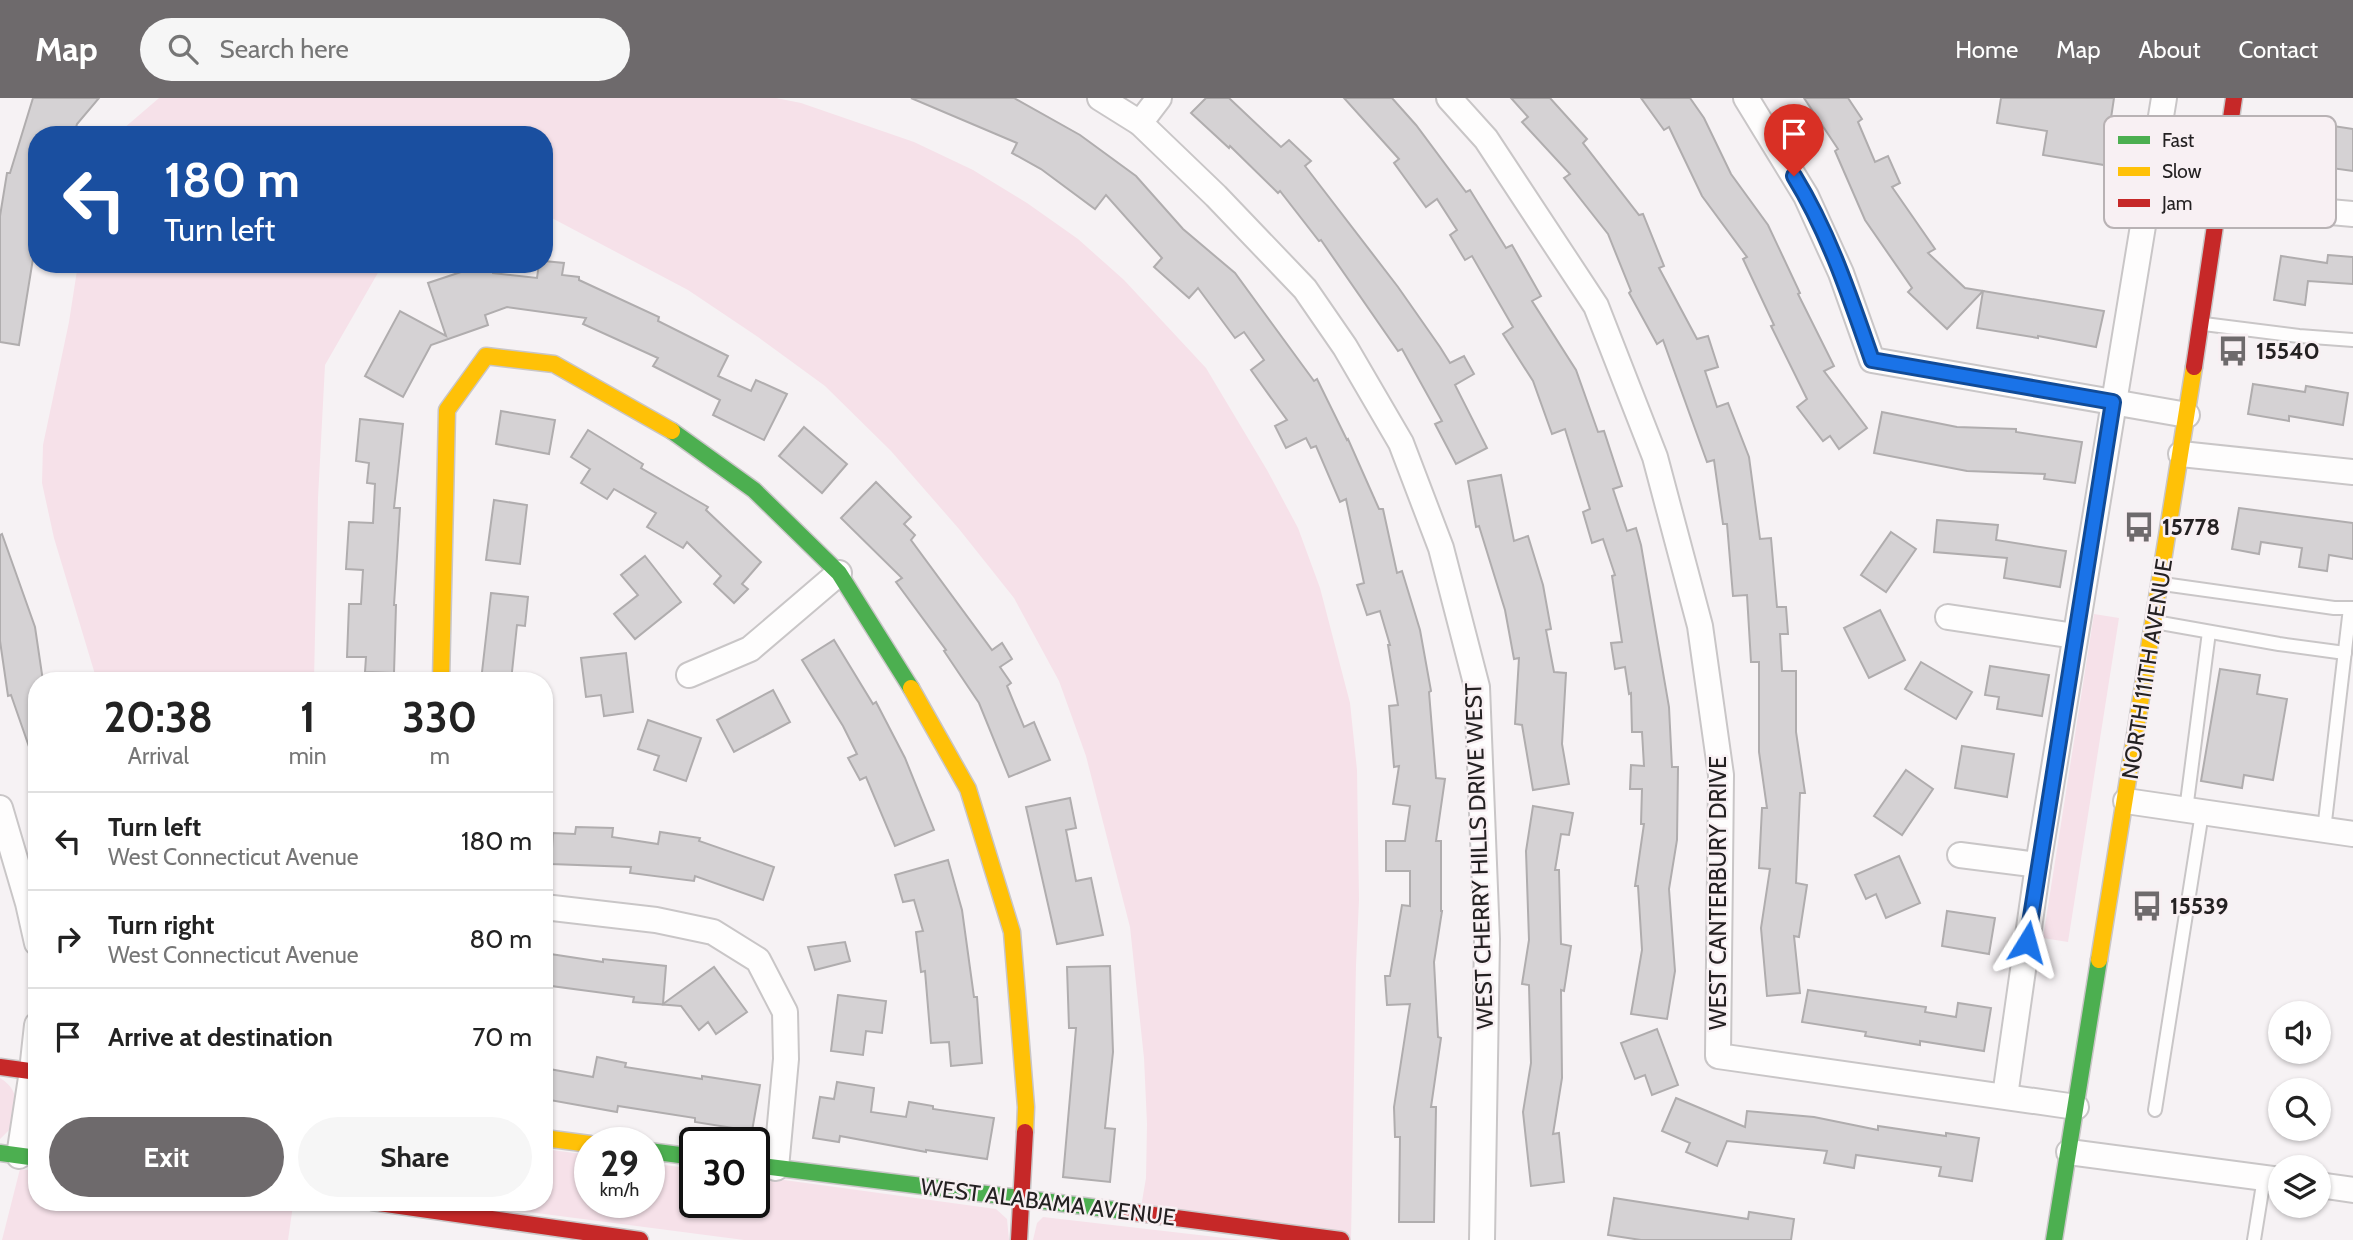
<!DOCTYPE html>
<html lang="en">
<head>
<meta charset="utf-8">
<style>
  :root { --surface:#fff; --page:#f6f6f6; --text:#222; --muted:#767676; --line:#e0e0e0; --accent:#6e6a6c }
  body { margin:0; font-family:Cabin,sans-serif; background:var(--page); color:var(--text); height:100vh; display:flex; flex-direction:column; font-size:26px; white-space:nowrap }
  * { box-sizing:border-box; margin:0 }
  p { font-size:23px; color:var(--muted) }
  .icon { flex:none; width:38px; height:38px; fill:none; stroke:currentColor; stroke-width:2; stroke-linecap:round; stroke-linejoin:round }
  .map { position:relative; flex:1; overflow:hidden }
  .side { position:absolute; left:28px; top:574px; width:525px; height:539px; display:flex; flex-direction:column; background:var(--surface); border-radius:28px; box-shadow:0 2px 5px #0004 }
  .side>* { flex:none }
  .hud { position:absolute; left:28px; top:28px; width:525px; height:147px; border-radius:28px; box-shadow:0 2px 5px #0004; background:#1a4fa0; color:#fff; overflow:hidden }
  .buttons { position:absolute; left:2268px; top:903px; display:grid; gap:14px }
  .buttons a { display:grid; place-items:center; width:63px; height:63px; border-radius:50%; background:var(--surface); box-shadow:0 2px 5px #0004; font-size:35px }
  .speed { position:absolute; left:574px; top:1029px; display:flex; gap:14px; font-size:35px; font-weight:700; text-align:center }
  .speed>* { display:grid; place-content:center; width:91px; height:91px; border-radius:50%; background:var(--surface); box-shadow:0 2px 5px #0004; line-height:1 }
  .speed small { font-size:18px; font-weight:400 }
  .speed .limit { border:4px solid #111; border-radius:10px; background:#fff; color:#111 }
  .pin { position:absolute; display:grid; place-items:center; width:60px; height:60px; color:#fff; margin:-72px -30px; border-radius:50% 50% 50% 0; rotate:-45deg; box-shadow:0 0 7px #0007 }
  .pin .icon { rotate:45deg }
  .me { position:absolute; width:77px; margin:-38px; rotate:8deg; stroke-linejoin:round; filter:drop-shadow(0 0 5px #0008) }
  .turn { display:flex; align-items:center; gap:24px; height:147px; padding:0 21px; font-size:32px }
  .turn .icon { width:91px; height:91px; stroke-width:2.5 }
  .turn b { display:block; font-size:49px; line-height:60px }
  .eta { display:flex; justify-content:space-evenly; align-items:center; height:119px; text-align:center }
  .eta b { font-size:42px; font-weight:700; line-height:49px }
  .button { display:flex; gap:14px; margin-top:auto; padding:14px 21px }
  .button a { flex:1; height:80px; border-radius:42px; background:var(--accent); color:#fff; font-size:28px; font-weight:700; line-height:80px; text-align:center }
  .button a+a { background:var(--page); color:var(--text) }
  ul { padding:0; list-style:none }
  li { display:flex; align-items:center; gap:21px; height:98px; padding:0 21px; border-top:2px solid var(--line) }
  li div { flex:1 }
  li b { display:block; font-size:26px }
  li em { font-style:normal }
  header { display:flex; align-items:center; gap:42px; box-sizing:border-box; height:98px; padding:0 35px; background:var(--accent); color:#fff }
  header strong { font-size:33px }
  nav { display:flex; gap:38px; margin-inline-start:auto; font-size:24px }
  .search { width:490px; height:63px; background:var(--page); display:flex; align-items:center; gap:18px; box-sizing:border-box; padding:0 24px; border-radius:38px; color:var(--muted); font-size:26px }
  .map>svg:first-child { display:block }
  .green { fill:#f6e1e9 }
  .building { fill:#d5d2d4; stroke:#b0adae; stroke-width:2 }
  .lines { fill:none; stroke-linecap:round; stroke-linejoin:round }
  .lane-casing { stroke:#c9c6c7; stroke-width:16 }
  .street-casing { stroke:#c9c6c7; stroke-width:28 }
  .fast-casing { stroke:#c9c6c7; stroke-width:19 }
  .slow-casing { stroke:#c9c6c7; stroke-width:19 }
  .jam-casing { stroke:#c9c6c7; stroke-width:19 }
  .lane { stroke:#fefdfd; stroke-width:12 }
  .street { stroke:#fefdfd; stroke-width:24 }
  .fast { stroke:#4caf50; stroke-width:16 }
  .slow { stroke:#ffc107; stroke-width:16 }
  .jam { stroke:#c62828; stroke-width:16 }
  .route-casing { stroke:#114b97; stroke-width:18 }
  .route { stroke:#1a73e8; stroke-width:12 }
  .labels { text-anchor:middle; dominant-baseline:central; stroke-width:5; stroke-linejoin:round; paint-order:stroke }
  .poi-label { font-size:23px; font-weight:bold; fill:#242122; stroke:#f8f0f3; text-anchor:start }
  .street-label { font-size:23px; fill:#242122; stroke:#f8f0f3 }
  .key { fill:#f8f0f3; stroke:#b8b2b4; stroke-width:2 }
  .key-label { font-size:19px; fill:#242122 }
</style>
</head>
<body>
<header>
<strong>Map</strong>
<div class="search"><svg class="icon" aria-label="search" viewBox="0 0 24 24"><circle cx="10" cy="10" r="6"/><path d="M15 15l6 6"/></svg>Search here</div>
<nav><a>Home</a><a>Map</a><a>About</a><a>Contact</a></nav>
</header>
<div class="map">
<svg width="2353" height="1142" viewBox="0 0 2353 1142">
  <rect width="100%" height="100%" fill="#f6f2f4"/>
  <!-- green -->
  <g class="green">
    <polygon points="159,0 776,0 801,5 914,44 973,72 1027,105 1078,141 1124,182 1206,270 1267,372 1298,430 1320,490 1350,605 1357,672 1359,802 1356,867 1351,1142 1140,1115 1146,1080 1147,1026 1144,960 1130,829 1086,658 1059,583 1014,500 959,431 891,353 825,288 758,239 688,192 548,118 544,119 544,37 116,37"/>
    <polygon points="78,166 383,166 325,267 318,400 314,583 97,583 54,440 42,385 43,347 69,224"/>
    <polygon points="2094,516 2119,520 2068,844 2043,840"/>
    <path d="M0 980C22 994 15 1007 11 1030L0 1041Z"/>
    <polygon points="544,1051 590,1057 590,1104 649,1104 649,1065 695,1071 695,1104 754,1104 754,1078 996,1111 1007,1121 1009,1142 744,1142 452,1104 544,1104"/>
    <polygon points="20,1071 37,1073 37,1104 270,1104 293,1107 288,1142 2,1142"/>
    <polygon points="1043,1119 1242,1142 1033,1142 1037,1125"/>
  </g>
  <!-- building -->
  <g class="building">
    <polygon points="33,0 99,0 77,26 74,37 37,37 37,136 19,247 0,244 0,118 7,75 10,75"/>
    <polygon points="911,0 1014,0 1080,37 1136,78 1183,131 1235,175 1314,283 1317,281 1347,342 1348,341 1379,411 1383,411 1397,475 1402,473 1420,532 1431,593 1429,594 1436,680 1445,681 1436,743 1441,743 1441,813 1442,813 1434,864 1438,939 1441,940 1431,1009 1436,1009 1434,1124 1399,1124 1400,1039 1395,1039 1394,1009 1410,906 1387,907 1385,878 1390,878 1402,807 1410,808 1410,773 1386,773 1386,743 1405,743 1410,708 1393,706 1399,668 1394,669 1389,608 1398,607 1388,547 1390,547 1380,513 1367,517 1357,487 1364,485 1346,401 1340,404 1316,348 1311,350 1306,340 1286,350 1275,328 1287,322 1251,272 1264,262 1244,234 1235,240 1198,190 1189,200 1154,169 1162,160 1106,97 1095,111 1041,71 1012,55 1017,45"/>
    <polygon points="1206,0 1229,0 1281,49 1289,42 1311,63 1305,68 1398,189 1440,249 1450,265 1464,258 1474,276 1455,287 1487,350 1456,366 1435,326 1442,323 1402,251 1398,253 1321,142 1319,143 1280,93 1278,95 1230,48 1229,50 1191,15"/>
    <polygon points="1344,0 1392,0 1416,27 1466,94 1470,92 1506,150 1512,147 1541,198 1532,203 1576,272 1598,334 1604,333 1622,388 1613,391 1627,433 1636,430 1641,447 1669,609 1672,669 1678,669 1677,742 1669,791 1675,873 1667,921 1631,916 1642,852 1638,788 1635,788 1644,726 1641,726 1642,691 1630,691 1631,667 1644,668 1642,634 1632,634 1631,595 1629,596 1625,569 1615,571 1611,545 1622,544 1612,478 1615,477 1603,441 1592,445 1583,414 1590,411 1565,331 1552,336 1533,283 1503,236 1513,229 1472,158 1465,162 1450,137 1457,132 1437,101 1426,109 1394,65 1399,61"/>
    <polygon points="1511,0 1550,0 1587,41 1583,45 1639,117 1643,116 1664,168 1659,170 1697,241 1708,238 1718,269 1705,273 1717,309 1728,305 1749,359 1760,441 1771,440 1777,509 1786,509 1788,536 1780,536 1782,573 1796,573 1796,634 1805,695 1800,695 1796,785 1807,787 1799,839 1794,838 1800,895 1767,898 1761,830 1770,771 1759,770 1762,710 1767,710 1759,654 1759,564 1751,564 1747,497 1733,498 1727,426 1723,426 1714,362 1707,364 1663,242 1657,246 1629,195 1631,193 1608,136 1564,80 1570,76 1522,24 1528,19"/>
    <polygon points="1641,0 1690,0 1704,20 1731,76 1768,127 1800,195 1798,196 1834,268 1824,273 1867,330 1839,351 1830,338 1823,343 1797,309 1807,301 1771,228 1774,227 1743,161 1747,159 1702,98 1669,29 1664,32"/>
    <polygon points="1804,0 1848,0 1862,21 1858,24 1875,64 1888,58 1900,85 1892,89 1935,151 1928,155 1965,190 1983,193 1947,231 1908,194 1912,190 1865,122 1835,53 1838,51"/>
    <polygon points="2001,0 2114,0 2104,67 2043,57 2047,33 1997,25"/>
    <polygon points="2294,22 2353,31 2353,73 2288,64"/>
    <polygon points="2328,157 2353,159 2353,186 2308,183 2305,207 2274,202 2281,158 2327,165"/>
    <polygon points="544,163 564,165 562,177 579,179 579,182 659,219 658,223 728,258 718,278 751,293 756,282 787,296 764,342 713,317 720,302 653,268 658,260 583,226 586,220 507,209 485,217 488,227 431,247 403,299 365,278 400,213 446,238 428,185 485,166 490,166 493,175 537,180 539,166 544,166"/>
    <polygon points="1983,193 2104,213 2096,249 2038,238 2038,240 1977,230"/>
    <polygon points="2253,286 2305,294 2306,288 2348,295 2343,327 2289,318 2289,323 2248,316"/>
    <polygon points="501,313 555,322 549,356 496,346"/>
    <polygon points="1882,314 1957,329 2016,331 2016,334 2082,344 2075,385 2044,381 2045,376 1967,373 1874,355"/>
    <polygon points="360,321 403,326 394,410 400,410 394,507 396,507 394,575 365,574 366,559 347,559 349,506 361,506 363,472 346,471 349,424 373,425 375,386 367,385 369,365 356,363"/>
    <polygon points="804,329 847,366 822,395 779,358"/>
    <polygon points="588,332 643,366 641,370 708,409 706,412 761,464 742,486 748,491 734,505 714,486 721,478 687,444 683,450 647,429 656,415 614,391 607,401 581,385 590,371 571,359"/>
    <polygon points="1501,377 1514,443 1528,438 1543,487 1551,531 1546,532 1554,574 1566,575 1562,646 1569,686 1533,692 1522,627 1515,626 1519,560 1514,561 1505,512 1479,428 1476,429 1468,383"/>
    <polygon points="876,384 911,419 904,426 915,437 911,442 992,552 1002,545 1012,561 1000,569 1011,585 1007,588 1024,629 1034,624 1050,662 1009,679 979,605 944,553 946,552 896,484 902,480 841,420"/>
    <polygon points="494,402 527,407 520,466 486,462"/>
    <polygon points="2239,410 2353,425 2353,461 2329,457 2327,473 2299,469 2302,450 2261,444 2259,456 2232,451"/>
    <polygon points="1937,422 1998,427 1996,442 2066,453 2060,489 2004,480 2007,460 1934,454"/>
    <polygon points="1891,434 1916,451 1886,494 1861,477"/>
    <polygon points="2,436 35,529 43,583 37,583 37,662 34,663 11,597 8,598 0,543 0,437"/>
    <polygon points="645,458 681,504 635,541 614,516 638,497 621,477"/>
    <polygon points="491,495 528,499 525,528 517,527 511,583 481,583"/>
    <polygon points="1880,512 1905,562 1869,580 1844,530"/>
    <polygon points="834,542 873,606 876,604 905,660 934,732 895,748 866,679 860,682 848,660 857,656 843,628 802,562"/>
    <polygon points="626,555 633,614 604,618 601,597 586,599 581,560"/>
    <polygon points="1921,564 1972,594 1956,621 1905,591"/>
    <polygon points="1990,568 2049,577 2042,618 1997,611 1999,599 1985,597"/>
    <polygon points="2220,571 2260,577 2257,596 2287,601 2273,682 2244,677 2242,690 2201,683"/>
    <polygon points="773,592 790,624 734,654 717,622"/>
    <polygon points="648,622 701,640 686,683 654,672 659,658 638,651"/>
    <polygon points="1962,648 2014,656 2007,699 1955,690"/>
    <polygon points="1906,672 1933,691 1902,737 1874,718"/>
    <polygon points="1070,700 1076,730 1066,732 1076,783 1091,780 1103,837 1057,846 1026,709"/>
    <polygon points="1533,708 1573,715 1569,737 1561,736 1555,772 1559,772 1561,846 1571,848 1564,893 1561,892 1562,980 1553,1036 1559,1035 1564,1084 1531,1088 1523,1014 1531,965 1529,887 1522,886 1529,842 1526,753"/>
    <polygon points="576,729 613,730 612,739 658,746 660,734 700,740 699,743 774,769 763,802 695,778 694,783 630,775 631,769 551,766 553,735 575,736"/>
    <polygon points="1899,758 1920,805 1886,820 1876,796 1866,801 1855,777"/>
    <polygon points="948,762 962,812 974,899 977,899 982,965 951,968 949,944 931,945 925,873 921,874 916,834 923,833 914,802 903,804 895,777"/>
    <polygon points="1947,813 1995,820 1989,856 1942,848"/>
    <polygon points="845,844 850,863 815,872 808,849"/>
    <polygon points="544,855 603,864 603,861 666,868 663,906 714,869 747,914 716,936 708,924 699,932 681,908 633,904 634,899 544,887"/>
    <polygon points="1110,868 1113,954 1105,1030 1115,1031 1110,1084 1063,1079 1076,930 1069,930 1067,869"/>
    <polygon points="1808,892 1926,909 1925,914 1956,919 1958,905 1991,910 1984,953 1920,943 1920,947 1865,938 1866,934 1802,924"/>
    <polygon points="838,897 886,903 882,935 866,933 863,957 831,953"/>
    <polygon points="1657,931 1678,987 1652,997 1645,977 1635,981 1621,945"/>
    <polygon points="597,959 626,965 625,969 702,981 702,978 760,987 752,1033 695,1024 695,1020 618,1008 617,1014 544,1001 544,970 593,979"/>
    <polygon points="837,984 874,990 871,1014 906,1019 909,1004 933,1008 933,1011 994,1020 987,1061 926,1052 926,1054 840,1038 839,1044 813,1040 820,999 834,1001"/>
    <polygon points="1676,1000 1745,1029 1747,1013 1814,1019 1878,1032 1878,1028 1946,1038 1946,1035 1979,1040 1972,1083 1939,1078 1941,1069 1856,1057 1854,1070 1824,1065 1827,1053 1727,1043 1717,1068 1686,1054 1690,1045 1662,1033"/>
    <polygon points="1614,1100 1748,1121 1749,1114 1794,1121 1791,1142 1641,1142 1608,1137"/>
  </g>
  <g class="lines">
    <!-- lane casing -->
    <g class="lane-casing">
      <g id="lane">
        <polyline points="2204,226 2299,238 2353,242"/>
        <polyline points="2163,486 2334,510 2353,510"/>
        <polyline points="2155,524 2279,546 2345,555"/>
        <polyline points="2186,712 2209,534"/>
        <polyline points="2324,732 2350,510"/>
        <polyline points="2155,1012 2202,715"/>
        <polyline points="2254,1142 2264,1080"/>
      </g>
    </g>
    <!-- street casing -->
    <g class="street-casing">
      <g id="street">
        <polyline points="1100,0 1140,25 1216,98 1305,191 1345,249 1401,345 1441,450 1477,589 1487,841 1482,1142"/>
        <polyline points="1449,0 1486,41 1596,208 1655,359 1700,528 1721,677 1718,958 2076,1009"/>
        <polyline points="1746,0 1806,98 1841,175 1872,262 2187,317"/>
        <polyline points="1140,25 1159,0"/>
        <polyline points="2218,104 2353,116"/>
        <polyline points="2181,356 2353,374"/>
        <polyline points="1948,519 2075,538"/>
        <polyline points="689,577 750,551 839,475"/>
        <polyline points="2126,703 2353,736"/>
        <polyline points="0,710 28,805 37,845"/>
        <polyline points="1960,757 2038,767"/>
        <polyline points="544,809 656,822 713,834 758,862 785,914 786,961 776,1070"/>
        <polyline points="2005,998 2038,767 2164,0"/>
        <polyline points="2069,1054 2280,1082"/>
        <polyline points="19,1058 32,973 37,927"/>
        <polyline points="2319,1087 2353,1092"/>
      </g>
    </g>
    <!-- fast casing -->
    <g class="fast-casing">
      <g id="fast">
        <polyline points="672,333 754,392 839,475 911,590"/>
        <polyline points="649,1053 695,1059"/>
        <polyline points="0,1055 37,1060"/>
        <polyline points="754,1067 1131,1114"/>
        <polyline points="2054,1142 2099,862"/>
      </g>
    </g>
    <!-- slow casing -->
    <g class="slow-casing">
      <g id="slow">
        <polyline points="441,583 447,312 486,258 554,266 672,333"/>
        <polyline points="911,590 968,691 1012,834 1026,1009 1025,1034"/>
        <polyline points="2099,862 2194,269"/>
        <polyline points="544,1040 590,1046"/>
      </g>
    </g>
    <!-- jam casing -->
    <g class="jam-casing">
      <g id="jam">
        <polyline points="2194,269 2234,0"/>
        <polyline points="0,969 37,974"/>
        <polyline points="372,1104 640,1142"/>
        <polyline points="1131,1114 1341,1142"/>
        <polyline points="1019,1142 1025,1034"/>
      </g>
    </g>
    <!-- lane -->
    <use href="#lane" class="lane"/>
    <!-- street -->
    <use href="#street" class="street"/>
    <!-- fast -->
    <use href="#fast" class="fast"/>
    <!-- slow -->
    <use href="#slow" class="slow"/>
    <!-- jam -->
    <use href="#jam" class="jam"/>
  </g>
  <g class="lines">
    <!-- route casing -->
    <g class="route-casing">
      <path id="route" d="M1794 78C1829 135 1850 199 1872 262L2113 304 2027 844"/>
    </g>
    <!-- route -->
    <use href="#route" class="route"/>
  </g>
  <!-- icons -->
  <defs>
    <g id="bus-bare" transform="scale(2.415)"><path d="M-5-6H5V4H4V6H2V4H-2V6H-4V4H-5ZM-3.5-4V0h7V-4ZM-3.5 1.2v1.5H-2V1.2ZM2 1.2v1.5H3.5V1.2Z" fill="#6e6a6c" stroke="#f8f0f3" stroke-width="2.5" paint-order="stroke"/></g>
  </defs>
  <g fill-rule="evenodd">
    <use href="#bus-bare" x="2233" y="253"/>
    <use href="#bus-bare" x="2139" y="429"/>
    <use href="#bus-bare" x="2147" y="808"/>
  </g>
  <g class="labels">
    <!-- poi labels -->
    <g class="poi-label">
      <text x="2256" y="253">15540</text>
      <text x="2162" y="429">15778</text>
      <text x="2170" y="808">15539</text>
    </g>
    <!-- street labels -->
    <g class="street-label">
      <text transform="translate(2147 571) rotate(-81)">NORTH 111TH AVENUE</text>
      <text transform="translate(1479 758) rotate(-92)">WEST CHERRY HILLS DRIVE WEST</text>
      <text transform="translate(1718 795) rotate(-90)">WEST CANTERBURY DRIVE</text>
      <text transform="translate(1048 1104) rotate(7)">WEST ALABAMA AVENUE</text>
    </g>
  </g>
  <!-- legend -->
  <rect x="2104" y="18" width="232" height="112" rx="10" class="key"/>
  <rect x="2118" y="38" width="32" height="8" fill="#4caf50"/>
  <rect x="2118" y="69" width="32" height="9" fill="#ffc107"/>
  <rect x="2118" y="101" width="32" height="8" fill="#c62828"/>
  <g class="key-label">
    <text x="2162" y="49">Fast</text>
    <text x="2162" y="80">Slow</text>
    <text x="2162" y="112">Jam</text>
  </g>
</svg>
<div class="buttons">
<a><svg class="icon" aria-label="sound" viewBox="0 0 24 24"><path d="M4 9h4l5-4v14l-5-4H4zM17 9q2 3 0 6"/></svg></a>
<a><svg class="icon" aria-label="search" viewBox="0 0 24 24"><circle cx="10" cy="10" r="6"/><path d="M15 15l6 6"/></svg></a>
<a><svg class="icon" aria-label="layers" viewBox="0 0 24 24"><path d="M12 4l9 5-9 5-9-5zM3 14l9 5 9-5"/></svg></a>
</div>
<div class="speed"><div>29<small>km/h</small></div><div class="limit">30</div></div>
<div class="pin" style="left:1794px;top:78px;background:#d93025"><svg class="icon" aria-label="arrive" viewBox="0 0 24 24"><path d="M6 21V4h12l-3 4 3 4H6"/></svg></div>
<svg class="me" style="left:2027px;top:844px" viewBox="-20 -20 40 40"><path d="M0-17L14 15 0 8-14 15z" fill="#1a73e8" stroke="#fff" stroke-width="4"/></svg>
<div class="hud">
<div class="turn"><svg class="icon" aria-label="left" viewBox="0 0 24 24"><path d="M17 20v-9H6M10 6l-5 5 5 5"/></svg><div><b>180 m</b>Turn left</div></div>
</div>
<section class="side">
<div class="eta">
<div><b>20:38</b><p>Arrival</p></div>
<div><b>1</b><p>min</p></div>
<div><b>330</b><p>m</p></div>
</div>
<ul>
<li><svg class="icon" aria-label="left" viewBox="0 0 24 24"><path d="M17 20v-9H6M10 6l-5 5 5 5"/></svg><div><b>Turn left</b><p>West Connecticut Avenue</p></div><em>180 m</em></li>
<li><svg class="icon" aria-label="right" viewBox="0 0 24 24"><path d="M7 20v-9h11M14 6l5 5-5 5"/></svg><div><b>Turn right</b><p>West Connecticut Avenue</p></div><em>80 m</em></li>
<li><svg class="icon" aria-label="arrive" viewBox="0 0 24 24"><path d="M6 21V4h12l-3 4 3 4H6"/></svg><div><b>Arrive at destination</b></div><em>70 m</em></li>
</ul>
<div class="button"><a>Exit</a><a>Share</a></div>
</section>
</div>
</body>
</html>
